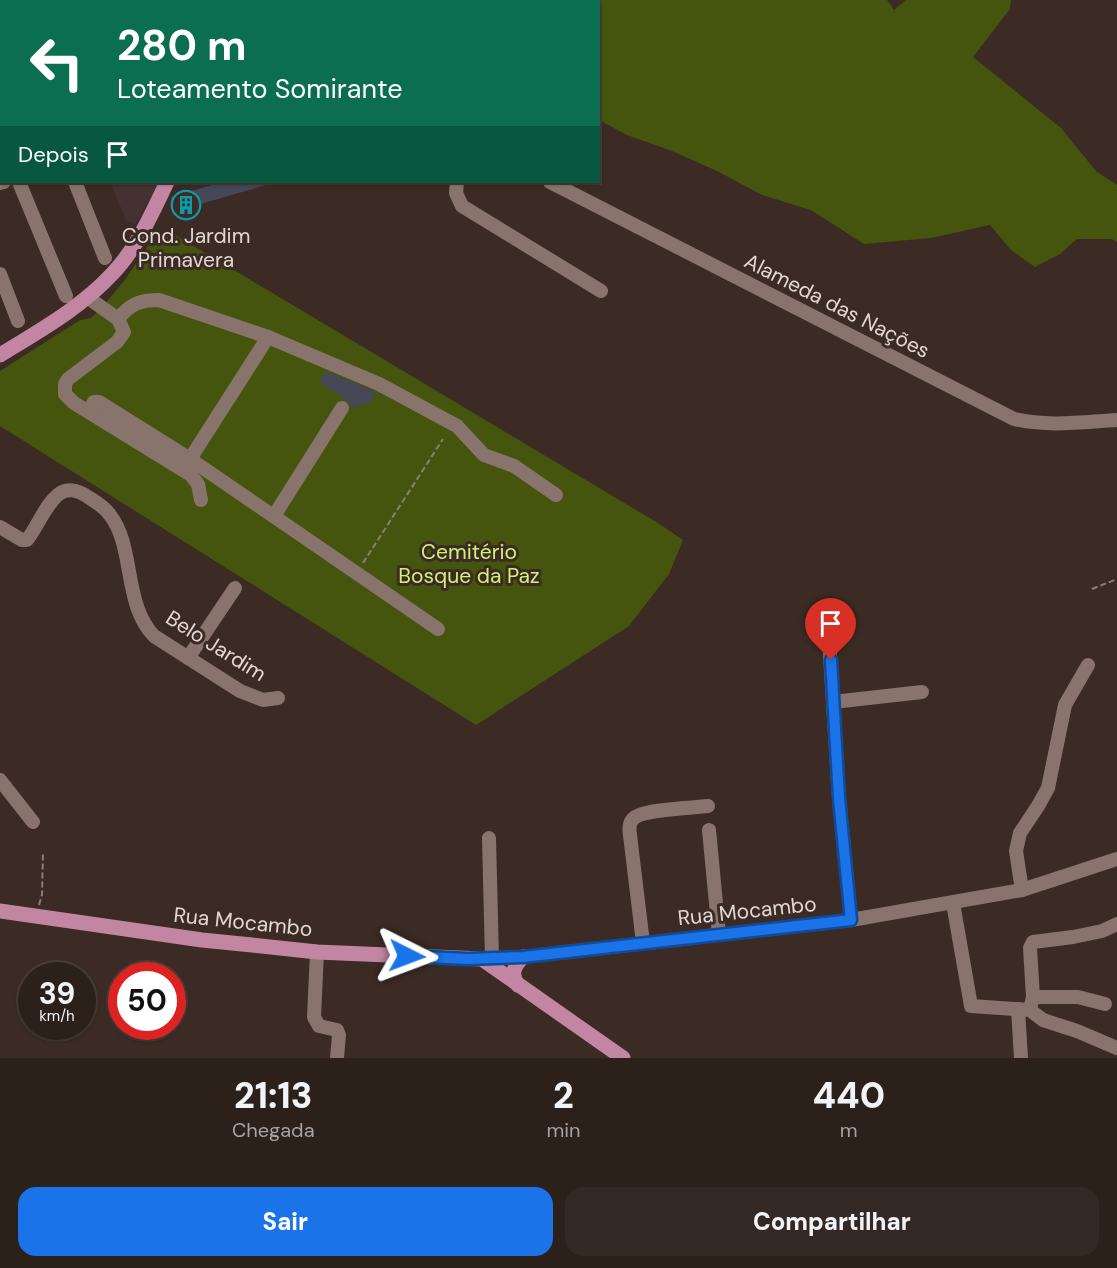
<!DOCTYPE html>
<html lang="pt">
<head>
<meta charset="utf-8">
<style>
  :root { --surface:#2c201b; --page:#342824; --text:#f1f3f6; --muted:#a6a3a3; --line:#483e3a; --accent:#1a73e8 }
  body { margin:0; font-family:"DM Sans",sans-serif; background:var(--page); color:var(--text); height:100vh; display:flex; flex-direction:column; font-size:22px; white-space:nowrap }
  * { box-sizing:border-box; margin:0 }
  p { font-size:20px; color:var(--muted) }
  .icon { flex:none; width:33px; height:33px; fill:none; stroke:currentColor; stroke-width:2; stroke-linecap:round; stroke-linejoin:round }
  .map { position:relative; height:1058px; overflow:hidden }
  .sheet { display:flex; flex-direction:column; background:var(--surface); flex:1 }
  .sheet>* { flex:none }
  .top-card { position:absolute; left:0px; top:0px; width:600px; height:183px; box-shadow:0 2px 4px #0004,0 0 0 2px var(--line); background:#0b6e4f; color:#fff; overflow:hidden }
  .speed { position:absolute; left:18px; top:962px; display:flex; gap:12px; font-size:30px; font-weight:700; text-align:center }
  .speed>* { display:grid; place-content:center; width:78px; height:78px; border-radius:50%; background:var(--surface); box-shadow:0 2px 4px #0004,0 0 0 2px var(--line); line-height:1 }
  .speed small { font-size:15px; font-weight:400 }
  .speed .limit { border:9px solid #d22; background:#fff; color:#111 }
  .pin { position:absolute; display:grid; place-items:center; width:51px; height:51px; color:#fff; margin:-62px -26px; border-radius:50% 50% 50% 0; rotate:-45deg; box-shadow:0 0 6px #0007 }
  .pin .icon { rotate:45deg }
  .me { position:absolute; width:66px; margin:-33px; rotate:93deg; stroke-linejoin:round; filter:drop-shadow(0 0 4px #0008) }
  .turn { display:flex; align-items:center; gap:21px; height:126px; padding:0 18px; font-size:27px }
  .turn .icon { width:78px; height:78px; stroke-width:2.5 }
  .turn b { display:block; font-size:42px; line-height:51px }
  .then { display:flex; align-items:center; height:57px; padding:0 18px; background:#0003; gap:12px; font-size:22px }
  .eta { display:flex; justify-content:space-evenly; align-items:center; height:102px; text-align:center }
  .eta b { font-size:36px; font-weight:800; line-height:42px }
  .primary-button { display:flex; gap:12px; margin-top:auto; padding:12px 18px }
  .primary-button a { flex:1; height:69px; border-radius:18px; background:var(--accent); color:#fff; font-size:24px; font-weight:800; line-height:69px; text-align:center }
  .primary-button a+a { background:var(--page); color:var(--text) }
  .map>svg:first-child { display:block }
  .education { fill:#453032 }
  .green { fill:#45550d }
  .building { fill:#464757 }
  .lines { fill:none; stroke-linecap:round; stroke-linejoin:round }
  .path { stroke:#8b7e78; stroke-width:2; stroke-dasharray:6 3; stroke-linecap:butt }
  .minor { stroke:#88746c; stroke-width:14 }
  .major { stroke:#c286a3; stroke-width:15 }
  .route-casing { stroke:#114b97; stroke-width:15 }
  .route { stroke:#1a73e8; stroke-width:10 }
  .labels { text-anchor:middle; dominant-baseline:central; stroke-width:6; stroke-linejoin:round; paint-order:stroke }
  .poi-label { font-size:21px; fill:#e2d7d2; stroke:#3b2b24 }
  .street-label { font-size:21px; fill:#e2d7d2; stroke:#3b2b24 }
  .park-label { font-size:21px; fill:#d0f275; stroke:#3b2b24 }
</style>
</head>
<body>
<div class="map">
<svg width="1117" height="1058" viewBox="0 0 1117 1058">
  <rect width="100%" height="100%" fill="#3b2b24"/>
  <!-- education -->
  <polygon class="education" points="110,182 159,182 135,225 127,222"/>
  <!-- green -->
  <g class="green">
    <polygon points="465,0 887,0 894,10 906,0 1011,0 1010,9 973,57 1061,128 1096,171 1117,185 1117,242 1112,239 1077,239 1060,254 1035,267 1011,250 990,225 931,238 864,244 811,210 762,195 717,171 672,151 627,135 599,120 598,2"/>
    <polygon points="165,229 658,523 683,540 669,574 629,626 476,725 0,426 0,371 80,320 91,318 102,307 124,281 154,237"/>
  </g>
  <!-- building -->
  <g class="building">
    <polygon points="222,182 270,182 270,184 173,212 171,197"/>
    <polygon points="326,371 373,391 376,393 369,403 351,408 350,403 343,399 342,396 319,383"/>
  </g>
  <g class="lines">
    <!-- path -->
    <g class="path">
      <polyline points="363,563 443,439"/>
      <polyline points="1092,589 1117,579"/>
      <polyline points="39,905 42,895 43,853"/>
    </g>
    <!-- minor -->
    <g class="minor">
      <polyline points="277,0 279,2"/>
      <polyline points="142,2 143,0"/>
      <polyline points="207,2 208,0"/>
      <polyline points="0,134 2,138"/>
      <polyline points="19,182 66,296"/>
      <polyline points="75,182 105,258"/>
      <polyline points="457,182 456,193 462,206 601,291"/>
      <path d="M550 182 1014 419C1048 427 1083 422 1117 420"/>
      <polyline points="0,183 4,182"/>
      <polyline points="0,274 18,321"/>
      <polyline points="87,297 118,319 124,332 117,342 68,379 65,384 65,394 74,403 191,475 198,484 201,500"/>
      <path d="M118 319C130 304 140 300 159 300L268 337 379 384 457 426 484 455 514 466 556 495"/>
      <polyline points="89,411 94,402 99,402 190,459 438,629"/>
      <polyline points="190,459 268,337"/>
      <polyline points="274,516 342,408"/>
      <path d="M0 527 22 540H27C38 526 45 505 59 494 67 488 77 490 85 495 94 501 104 506 110 515 135 547 123 604 154 636L240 691 263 700 278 698"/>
      <polyline points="829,639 839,798 851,920"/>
      <polyline points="188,658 235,588"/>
      <polyline points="833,702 922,692"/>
      <polyline points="0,780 33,822"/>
      <polyline points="709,830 719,935"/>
      <polyline points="489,838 492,959"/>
      <polyline points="1022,890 1016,851 1020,833 1038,806 1048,788 1065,705 1088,665"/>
      <polyline points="953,903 971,1006 1030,1010 1043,1020 1077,1031 1117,1048"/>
      <path d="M643 943 630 835C629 829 629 822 634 818 644 809 693 808 708 806"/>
      <polyline points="317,952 314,1017 319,1026 337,1030 339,1035 337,1058"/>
      <polyline points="482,959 523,957 851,920 1022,890 1117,859"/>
      <polyline points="1033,997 1030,948 1033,942 1073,937 1102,931 1117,924"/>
      <polyline points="1031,1005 1033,997 1078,997 1105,1004"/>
      <polyline points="1018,1009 1021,1058"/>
    </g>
    <!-- major -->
    <g class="major">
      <polyline points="246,2 246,0"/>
      <path d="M0 355C39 331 82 307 113 273 137 248 152 213 167 182"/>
      <polyline points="0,911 202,940 252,945 317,952 482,959 623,1058"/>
      <path d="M518 985C510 974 514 966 523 957"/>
    </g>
  </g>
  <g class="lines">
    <!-- route casing -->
    <g class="route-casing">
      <polyline id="route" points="407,956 467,959 523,957 851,920 839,798 831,660"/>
    </g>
    <!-- route -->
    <use href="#route" class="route"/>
  </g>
  <!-- icons -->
  <defs>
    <g id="building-ring" transform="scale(1.5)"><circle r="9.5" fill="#3b2b24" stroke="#0f9aa8" stroke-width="1.5"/><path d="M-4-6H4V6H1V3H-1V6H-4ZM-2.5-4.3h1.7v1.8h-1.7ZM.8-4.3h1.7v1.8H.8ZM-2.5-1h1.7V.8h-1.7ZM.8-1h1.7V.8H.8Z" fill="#0f9aa8"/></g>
  </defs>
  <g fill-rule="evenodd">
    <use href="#building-ring" x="186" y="205"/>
  </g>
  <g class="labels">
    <!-- poi labels -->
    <g class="poi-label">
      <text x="186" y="236">Cond. Jardim<tspan x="186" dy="24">Primavera</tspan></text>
    </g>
    <!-- street labels -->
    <g class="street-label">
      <text transform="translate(837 306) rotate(27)">Alameda das Nações</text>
      <text transform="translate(216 646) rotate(32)">Belo Jardim</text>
      <text transform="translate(747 911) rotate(-6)">Rua Mocambo</text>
      <text transform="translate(243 922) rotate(6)">Rua Mocambo</text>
    </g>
    <!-- park labels -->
    <g class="park-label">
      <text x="469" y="552">Cemitério<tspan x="469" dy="24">Bosque da Paz</tspan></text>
    </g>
  </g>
</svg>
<div class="speed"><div>39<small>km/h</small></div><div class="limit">50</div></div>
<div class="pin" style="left:831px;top:660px;background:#d93025"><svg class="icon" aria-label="arrive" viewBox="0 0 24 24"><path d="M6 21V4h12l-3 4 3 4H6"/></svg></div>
<svg class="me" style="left:407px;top:956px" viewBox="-20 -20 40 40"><path d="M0-17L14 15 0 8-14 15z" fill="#1a73e8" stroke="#fff" stroke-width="4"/></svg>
<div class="top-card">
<div class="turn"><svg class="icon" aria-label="left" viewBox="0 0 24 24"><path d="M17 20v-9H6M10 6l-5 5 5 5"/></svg><div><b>280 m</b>Loteamento Somirante</div></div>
<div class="then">Depois<svg class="icon" aria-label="arrive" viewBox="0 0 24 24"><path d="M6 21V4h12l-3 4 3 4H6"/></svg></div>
</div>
</div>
<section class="sheet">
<div class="eta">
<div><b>21:13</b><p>Chegada</p></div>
<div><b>2</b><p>min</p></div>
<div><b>440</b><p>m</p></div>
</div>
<div class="primary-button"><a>Sair</a><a>Compartilhar</a></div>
</section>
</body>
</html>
